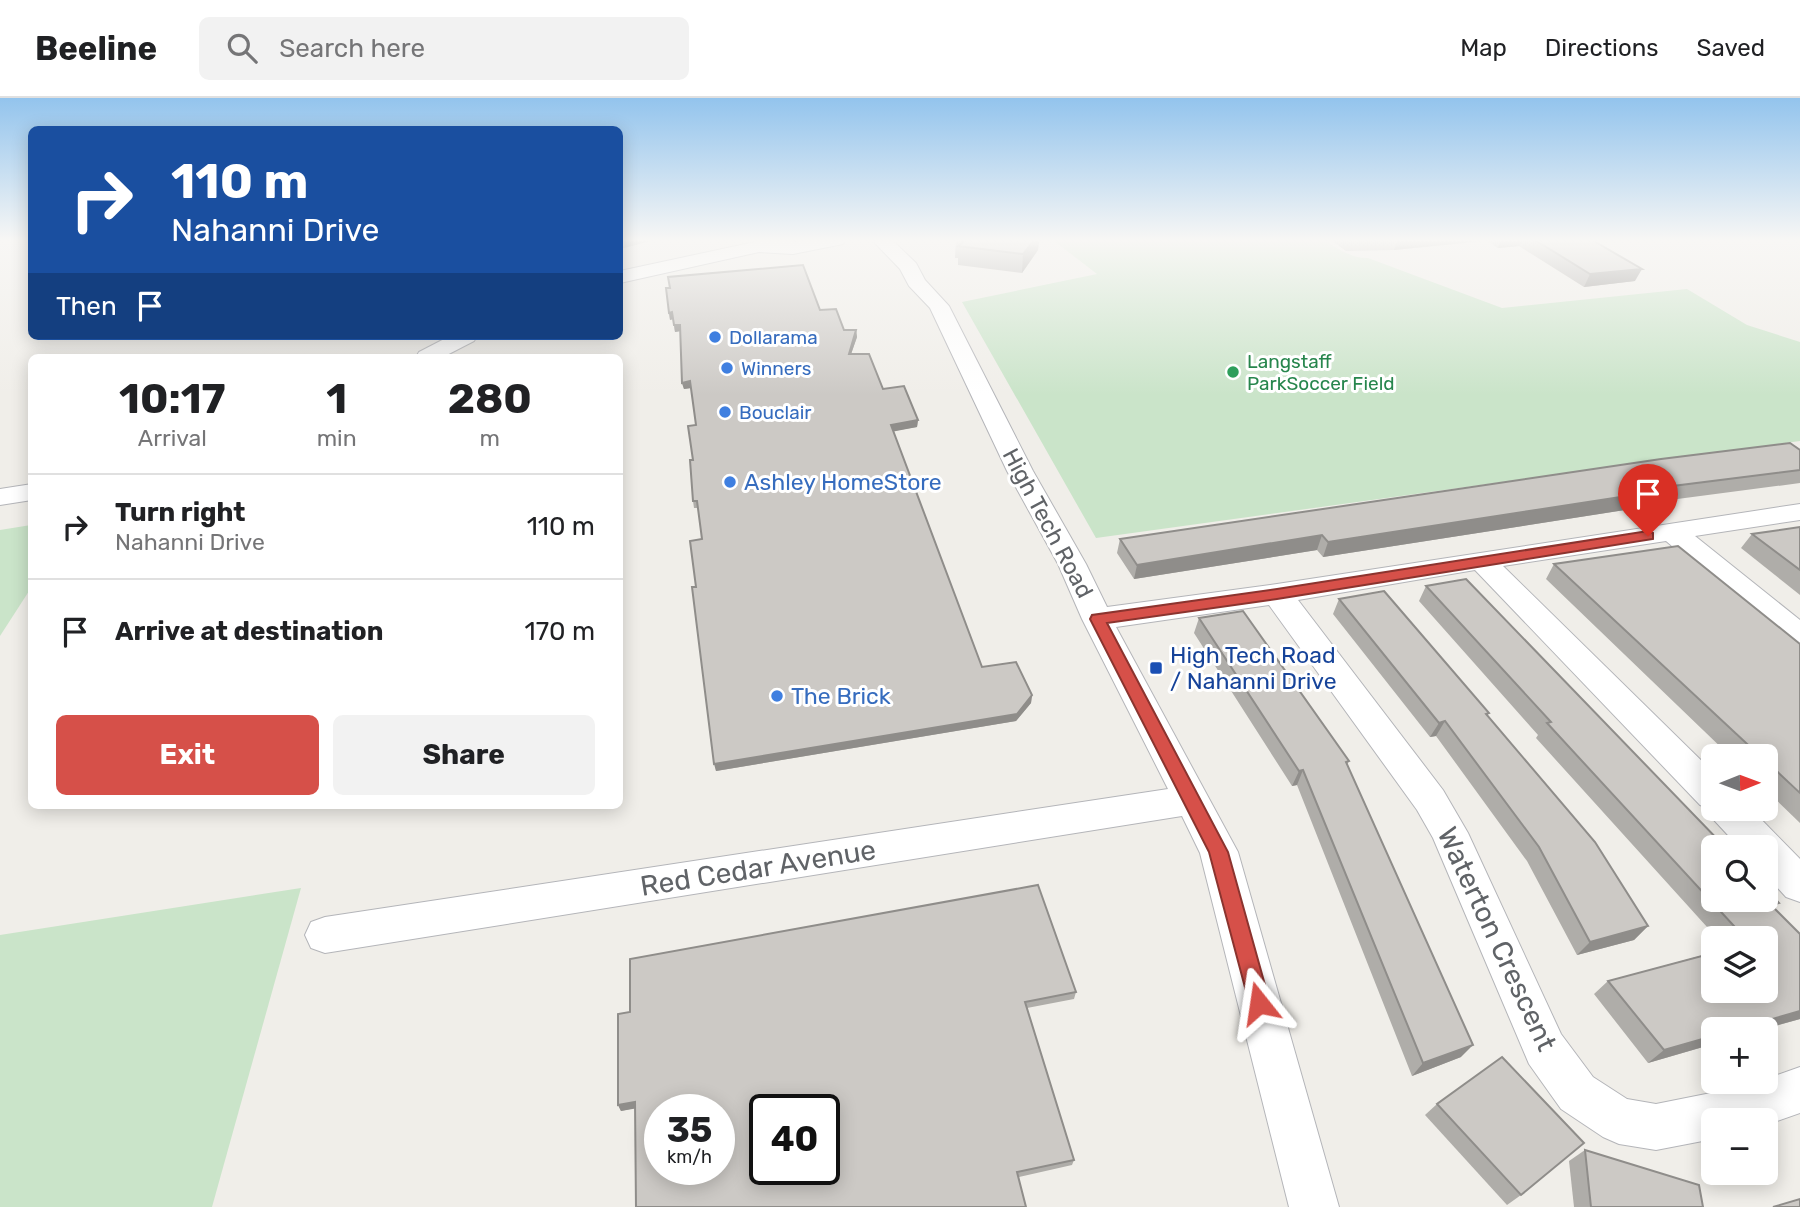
<!DOCTYPE html>
<html lang="en">
<head>
<meta charset="utf-8">
<style>
  :root { --surface:#fff; --page:#f2f2f2; --text:#202124; --muted:#757577; --line:#e0e0e0; --accent:#d65049 }
  body { margin:0; font-family:Rubik,sans-serif; background:var(--page); color:var(--text); height:100vh; display:flex; flex-direction:column; font-size:26px; white-space:nowrap }
  * { box-sizing:border-box; margin:0 }
  p { font-size:23px; color:var(--muted) }
  .icon { flex:none; width:38px; height:38px; fill:none; stroke:currentColor; stroke-width:2; stroke-linecap:round; stroke-linejoin:round }
  .map { position:relative; flex:1; overflow:hidden }
  .panel { position:absolute; left:28px; top:256px; width:595px; height:455px; display:flex; flex-direction:column; background:var(--surface); border-radius:10px; box-shadow:0 4px 18px #0003 }
  .panel>* { flex:none }
  .guide { position:absolute; left:28px; top:28px; width:595px; height:214px; border-radius:10px; box-shadow:0 4px 18px #0003; background:#1a4fa0; color:#fff; overflow:hidden }
  .needle { width:46px; rotate:89deg }
  .controls { position:absolute; left:1701px; top:646px; display:grid; gap:14px }
  .controls a { display:grid; place-items:center; width:77px; height:77px; border-radius:10px; background:var(--surface); box-shadow:0 4px 18px #0003; font-size:35px }
  .speed { position:absolute; left:644px; top:996px; display:flex; gap:14px; font-size:35px; font-weight:700; text-align:center }
  .speed>* { display:grid; place-content:center; width:91px; height:91px; border-radius:50%; background:var(--surface); box-shadow:0 4px 18px #0003; line-height:1 }
  .speed small { font-size:18px; font-weight:400 }
  .speed .limit { border:4px solid #111; border-radius:10px; background:#fff; color:#111 }
  .pin { position:absolute; display:grid; place-items:center; width:60px; height:60px; color:#fff; margin:-72px -30px; border-radius:50% 50% 50% 0; rotate:-45deg; box-shadow:0 0 7px #0007 }
  .pin .icon { rotate:45deg }
  .me { position:absolute; width:77px; margin:-38px; rotate:345deg; stroke-linejoin:round; filter:drop-shadow(0 0 5px #0008) }
  .turn { display:flex; align-items:center; gap:24px; height:147px; padding:0 28px; font-size:32px }
  .turn .icon { width:91px; height:91px; stroke-width:2.5 }
  .turn b { display:block; font-size:49px; line-height:60px }
  .then { display:flex; align-items:center; height:66px; padding:0 28px; background:#0003; gap:14px; font-size:26px }
  .eta { display:flex; justify-content:space-evenly; align-items:center; height:119px; text-align:center }
  .eta b { font-size:42px; font-weight:700; line-height:49px }
  .primary-button { display:flex; gap:14px; margin-top:auto; padding:14px 28px }
  .primary-button a { flex:1; height:80px; border-radius:10px; background:var(--accent); color:#fff; font-size:28px; font-weight:700; line-height:80px; text-align:center }
  .primary-button a+a { background:var(--page); color:var(--text) }
  ul { padding:0; list-style:none }
  li { display:flex; align-items:center; gap:21px; height:105px; padding:0 28px; border-top:2px solid var(--line) }
  li div { flex:1 }
  li b { display:block; font-size:26px }
  li em { font-style:normal }
  header { display:flex; align-items:center; gap:42px; box-sizing:border-box; height:98px; padding:0 35px; background:var(--surface); border-bottom:2px solid var(--line) }
  header strong { font-size:33px }
  nav { display:flex; gap:38px; margin-inline-start:auto; font-size:24px }
  .search { width:490px; height:63px; background:var(--page); display:flex; align-items:center; gap:18px; box-sizing:border-box; padding:0 24px; border-radius:10px; color:var(--muted); font-size:26px }
  .map>svg:first-child { display:block }
  .green { fill:#cae4c9 }
  .lines { fill:none; stroke-linecap:round; stroke-linejoin:round }
  .minor-casing { stroke:#b4b5b9; stroke-width:2 }
  .minor { fill:#fff; fill-rule:evenodd }
  .wall { fill:#afada9 }
  .shaded-wall { fill:#8f8d8a }
  .building { fill:#ccc9c5; stroke:#8f8d8a; stroke-width:2; fill-rule:evenodd }
  .route { fill:#d65049; stroke:#8b342f; stroke-width:2 }
  .shop-dot { fill:#3f7fe0; stroke:#fff; stroke-width:2.5 }
  .leisure-dot { fill:#2e9e5b; stroke:#fff; stroke-width:2.5 }
  .transit-dot { fill:#1a4fb4; stroke:#fff; stroke-width:2.5 }
  .labels { text-anchor:middle; dominant-baseline:central; stroke-width:6; stroke-linejoin:round; paint-order:stroke }
  .far-shop-label { font-size:19px; fill:#366cbe; stroke:#fff; text-anchor:start }
  .far-leisure-label { font-size:19px; fill:#27864d; stroke:#fff; text-anchor:start }
  .shop-label { font-size:23px; fill:#366cbe; stroke:#fff; text-anchor:start }
  .street-label { font-size:23px; fill:#606367; stroke:#fff }
  .transit-label { font-size:23px; fill:#164399; stroke:#fff; text-anchor:start }
  .near-street-label { font-size:28px; fill:#606367; stroke:#fff }
</style>
</head>
<body>
<header>
<strong>Beeline</strong>
<div class="search"><svg class="icon" aria-label="search" viewBox="0 0 24 24"><circle cx="10" cy="10" r="6"/><path d="M15 15l6 6"/></svg>Search here</div>
<nav><a>Map</a><a>Directions</a><a>Saved</a></nav>
</header>
<div class="map">
<svg width="1800" height="1109" viewBox="0 0 1800 1109">
  <rect width="100%" height="100%" fill="#f0eee9"/>
  <!-- green -->
  <g class="green">
    <path d="M1053 142H1324C1336 150 1353 161 1368 160L1502 210 1687 191 1747 227 1800 244V343L1096 440 962 204 1097 176Z"/>
    <polygon points="31,427 31,490 0,538 0,432"/>
    <polygon points="301,790 212,1109 0,1109 0,837"/>
  </g>
  <g class="lines">
    <!-- minor casing -->
    <g class="minor-casing">
      <g id="minor">
        <polygon points="764,142 793,142 791,144 846,142 843,146 793,156 759,154 620,185 620,173"/>
        <polygon points="872,142 892,142 916,165 925,182 949,208 1033,373 1086,466 1107,509 1277,486 1800,406 1800,422 1695,438 1800,522 1800,549 1789,546 1666,443 1503,468 1713,674 1713,710 1750,710 1800,761 1800,804 1786,799 1766,777 1766,749 1739,749 1713,721 1708,710 1700,707 1475,472 1298,502 1443,692 1468,735 1561,936 1593,979 1627,1001 1656,1006 1766,984 1766,981 1800,969 1800,1015 1766,1027 1766,1022 1713,1022 1713,1041 1656,1052 1619,1046 1603,1039 1561,1011 1529,966 1433,740 1417,712 1269,507 1116,529 1238,754 1339,1109 1289,1109 1200,755 1182,718 325,855 311,850 305,837 311,824 325,819 1168,691 1082,521 1058,466 1007,373 930,210 909,188 900,171"/>
        <polygon points="450,238 477,238 474,243 443,259 416,259 419,254"/>
        <polygon points="32,386 32,402 0,407 0,391"/>
      </g>
    </g>
    <!-- minor -->
    <use href="#minor" class="minor"/>
  </g>
  <!-- wall -->
  <g class="wall">
    <polygon points="956,142 1039,142 1038,152 1022,175 958,167 958,160 955,160"/>
    <polygon points="1331,142 1592,142 1635,183 1584,189 1519,148 1498,150 1487,143 1394,152 1346,153"/>
    <polygon points="666,190 820,212 844,232 856,232 857,239 851,256 883,291 918,322 917,329 893,333 982,569 1032,597 1031,605 1016,623 716,673 696,489 702,441 698,410 694,410 693,403 693,362 696,327 691,290 684,291 682,285 680,233 675,234 673,221 670,222"/>
    <polygon points="1800,352 1800,385 1647,405 1644,409 1323,459 1317,452 1134,481 1117,455 1120,441"/>
    <polygon points="1800,429 1800,497 1741,450 1752,436"/>
    <polygon points="1554,466 1800,546 1800,725 1766,692 1766,658 1730,658 1546,481"/>
    <polygon points="1426,488 1779,805 1774,809 1800,921 1648,965 1594,896 1608,883 1766,840 1717,840 1536,640 1538,637 1419,503"/>
    <polygon points="1339,501 1487,618 1648,828 1634,842 1577,857 1527,763 1436,638 1430,639 1333,516"/>
    <polygon points="1199,520 1349,663 1347,667 1461,959 1412,978 1297,687 1292,688 1194,535"/>
    <polygon points="1076,894 1074,901 1027,910 1074,1062 1072,1067 1019,1079 635,1010 621,1013 618,1007 618,916"/>
    <polygon points="1437,1006 1521,1097 1507,1107 1425,1017"/>
    <polygon points="1585,1052 1703,1109 1574,1109 1569,1063"/>
  </g>
  <!-- shaded-wall -->
  <g class="shaded-wall">
    <polygon points="629,142 655,142 620,151 620,144"/>
    <polygon points="1034,142 1039,142 1038,152 1022,175 1023,156"/>
    <polygon points="1398,142 1487,142 1394,152"/>
    <polygon points="1501,142 1522,142 1519,148 1498,150"/>
    <polygon points="1642,171 1635,183 1584,189 1590,176"/>
    <polygon points="672,214 673,221 670,222 669,215"/>
    <polygon points="674,227 680,227 681,233 675,234"/>
    <polygon points="856,232 857,239 849,262 849,256"/>
    <polygon points="690,283 691,290 684,291 682,285"/>
    <polygon points="918,322 917,329 891,334 891,327"/>
    <polygon points="1653,394 1644,409 1323,459 1328,444"/>
    <polygon points="1322,437 1317,452 1134,481 1137,467"/>
    <polygon points="1032,597 1031,605 1016,623 716,673 714,666"/>
    <polygon points="1445,623 1436,638 1430,639 1439,625"/>
    <polygon points="1303,672 1297,687 1292,688 1299,673"/>
    <polygon points="1648,828 1634,842 1577,857 1590,844"/>
    <polygon points="1800,913 1800,921 1764,931 1738,931"/>
    <polygon points="1713,938 1713,946 1648,965 1664,952"/>
    <polygon points="1473,947 1461,959 1412,978 1423,965"/>
    <polygon points="635,1004 638,1010 621,1013 618,1007"/>
  </g>
  <!-- building -->
  <g class="building">
    <polygon points="958,142 1034,142 1023,156 958,148 965,143"/>
    <polygon points="1535,142 1592,142 1642,171 1590,176"/>
    <polygon points="803,167 820,212 836,211 844,232 856,232 849,256 869,256 883,291 904,288 918,322 891,327 982,569 1016,564 1032,597 1017,616 714,666 692,489 696,489 690,443 702,441 697,403 693,403 690,362 693,362 688,328 696,327 690,283 682,285 680,227 674,227 672,214 669,215 666,190 670,190 668,179"/>
    <polygon points="1790,345 1800,352 1800,372 1649,391 1653,394 1328,444 1322,437 1137,467 1120,441 1661,361"/>
    <polygon points="1800,429 1800,472 1752,436"/>
    <polygon points="1678,448 1800,546 1800,695 1766,663 1766,658 1760,658 1554,466"/>
    <polygon points="1466,481 1725,749 1713,749 1713,802 1766,802 1766,791 1779,805 1771,807 1800,836 1800,913 1738,931 1713,931 1713,938 1664,952 1608,883 1713,855 1713,892 1766,892 1766,840 1745,840 1547,625 1551,624 1426,488"/>
    <polygon points="1384,493 1489,615 1486,616 1595,744 1648,828 1590,844 1539,749 1445,623 1439,625 1339,501"/>
    <polygon points="1243,513 1349,663 1346,664 1473,947 1423,965 1303,672 1299,673 1199,520"/>
    <path d="M1038 787 1076 894 1025 904 1074 1062 1017 1074 1026 1109H636L635 1004 618 1007V916L630 914V861ZM660 1012H719V1071H660ZM765 1012H824V1071H765Z"/>
    <polygon points="1502,959 1584,1045 1521,1097 1437,1006"/>
    <polygon points="1585,1052 1699,1087 1703,1109 1591,1109"/>
    <polygon points="1800,1101 1800,1109 1773,1109"/>
  </g>
  <!-- sky -->
  <linearGradient id="sky" x2="0" y2="1"><stop stop-color="#93c4ed"/><stop offset="0.48" stop-color="#f8f7f5"/><stop offset="1" stop-color="#f8f7f5" stop-opacity="0"/></linearGradient>
  <rect width="1800" height="297" fill="url(#sky)"/>
  <!-- route -->
  <polygon class="route" points="1648,433 1653,435 1653,441 1277,501 1107,525 1228,754 1270,905 1267,912 1259,915 1251,912 1209,754 1090,521 1092,517 1277,491"/>
  <!-- markers -->
  <g class="shop-dot">
    <circle cx="715" cy="239" r="7"/>
    <circle cx="727" cy="270" r="7"/>
    <circle cx="725" cy="314" r="7"/>
    <circle cx="730" cy="384" r="7"/>
    <circle cx="777" cy="598" r="7"/>
  </g>
  <circle class="leisure-dot" cx="1233" cy="274" r="7"/>
  <rect class="transit-dot" x="1149" y="563" width="14" height="14" rx="3.5"/>
  <g class="labels">
    <!-- far-shop labels -->
    <g class="far-shop-label">
      <text x="729" y="239">Dollarama</text>
      <text x="741" y="270">Winners</text>
      <text x="739" y="314">Bouclair</text>
    </g>
    <!-- far-leisure labels -->
    <g class="far-leisure-label">
      <text x="1247" y="263">Langstaff<tspan x="1247" dy="22">ParkSoccer Field</tspan></text>
    </g>
    <!-- shop labels -->
    <g class="shop-label">
      <text x="744" y="384">Ashley HomeStore</text>
      <text x="791" y="598">The Brick</text>
    </g>
    <!-- street labels -->
    <g class="street-label">
      <text transform="translate(1048 425) rotate(62)">High Tech Road</text>
    </g>
    <!-- transit labels -->
    <g class="transit-label">
      <text x="1170" y="557">High Tech Road<tspan x="1170" dy="26">/ Nahanni Drive</tspan></text>
    </g>
    <!-- near-street labels -->
    <g class="near-street-label">
      <text transform="translate(758 770) rotate(-9)">Red Cedar Avenue</text>
      <text transform="translate(1497 841) rotate(65)">Waterton Crescent</text>
    </g>
  </g>
</svg>
<div class="controls">
<a><svg class="needle" viewBox="-14 -14 28 28"><path d="M0-13l5 13h-10z" fill="#e53935"/><path d="M0 13l5-13h-10z" fill="#757577"/></svg></a>
<a><svg class="icon" aria-label="search" viewBox="0 0 24 24"><circle cx="10" cy="10" r="6"/><path d="M15 15l6 6"/></svg></a>
<a><svg class="icon" aria-label="layers" viewBox="0 0 24 24"><path d="M12 4l9 5-9 5-9-5zM3 14l9 5 9-5"/></svg></a>
<a>+</a>
<a>−</a>
</div>
<div class="speed"><div>35<small>km/h</small></div><div class="limit">40</div></div>
<div class="pin" style="left:1648px;top:438px;background:#d93025"><svg class="icon" aria-label="arrive" viewBox="0 0 24 24"><path d="M6 21V4h12l-3 4 3 4H6"/></svg></div>
<svg class="me" style="left:1259px;top:905px" viewBox="-20 -20 40 40"><path d="M0-17L14 15 0 8-14 15z" fill="#d65049" stroke="#fff" stroke-width="4"/></svg>
<div class="guide">
<div class="turn"><svg class="icon" aria-label="right" viewBox="0 0 24 24"><path d="M7 20v-9h11M14 6l5 5-5 5"/></svg><div><b>110 m</b>Nahanni Drive</div></div>
<div class="then">Then<svg class="icon" aria-label="arrive" viewBox="0 0 24 24"><path d="M6 21V4h12l-3 4 3 4H6"/></svg></div>
</div>
<section class="panel">
<div class="eta">
<div><b>10:17</b><p>Arrival</p></div>
<div><b>1</b><p>min</p></div>
<div><b>280</b><p>m</p></div>
</div>
<ul>
<li><svg class="icon" aria-label="right" viewBox="0 0 24 24"><path d="M7 20v-9h11M14 6l5 5-5 5"/></svg><div><b>Turn right</b><p>Nahanni Drive</p></div><em>110 m</em></li>
<li><svg class="icon" aria-label="arrive" viewBox="0 0 24 24"><path d="M6 21V4h12l-3 4 3 4H6"/></svg><div><b>Arrive at destination</b></div><em>170 m</em></li>
</ul>
<div class="primary-button"><a>Exit</a><a>Share</a></div>
</section>
</div>
</body>
</html>
